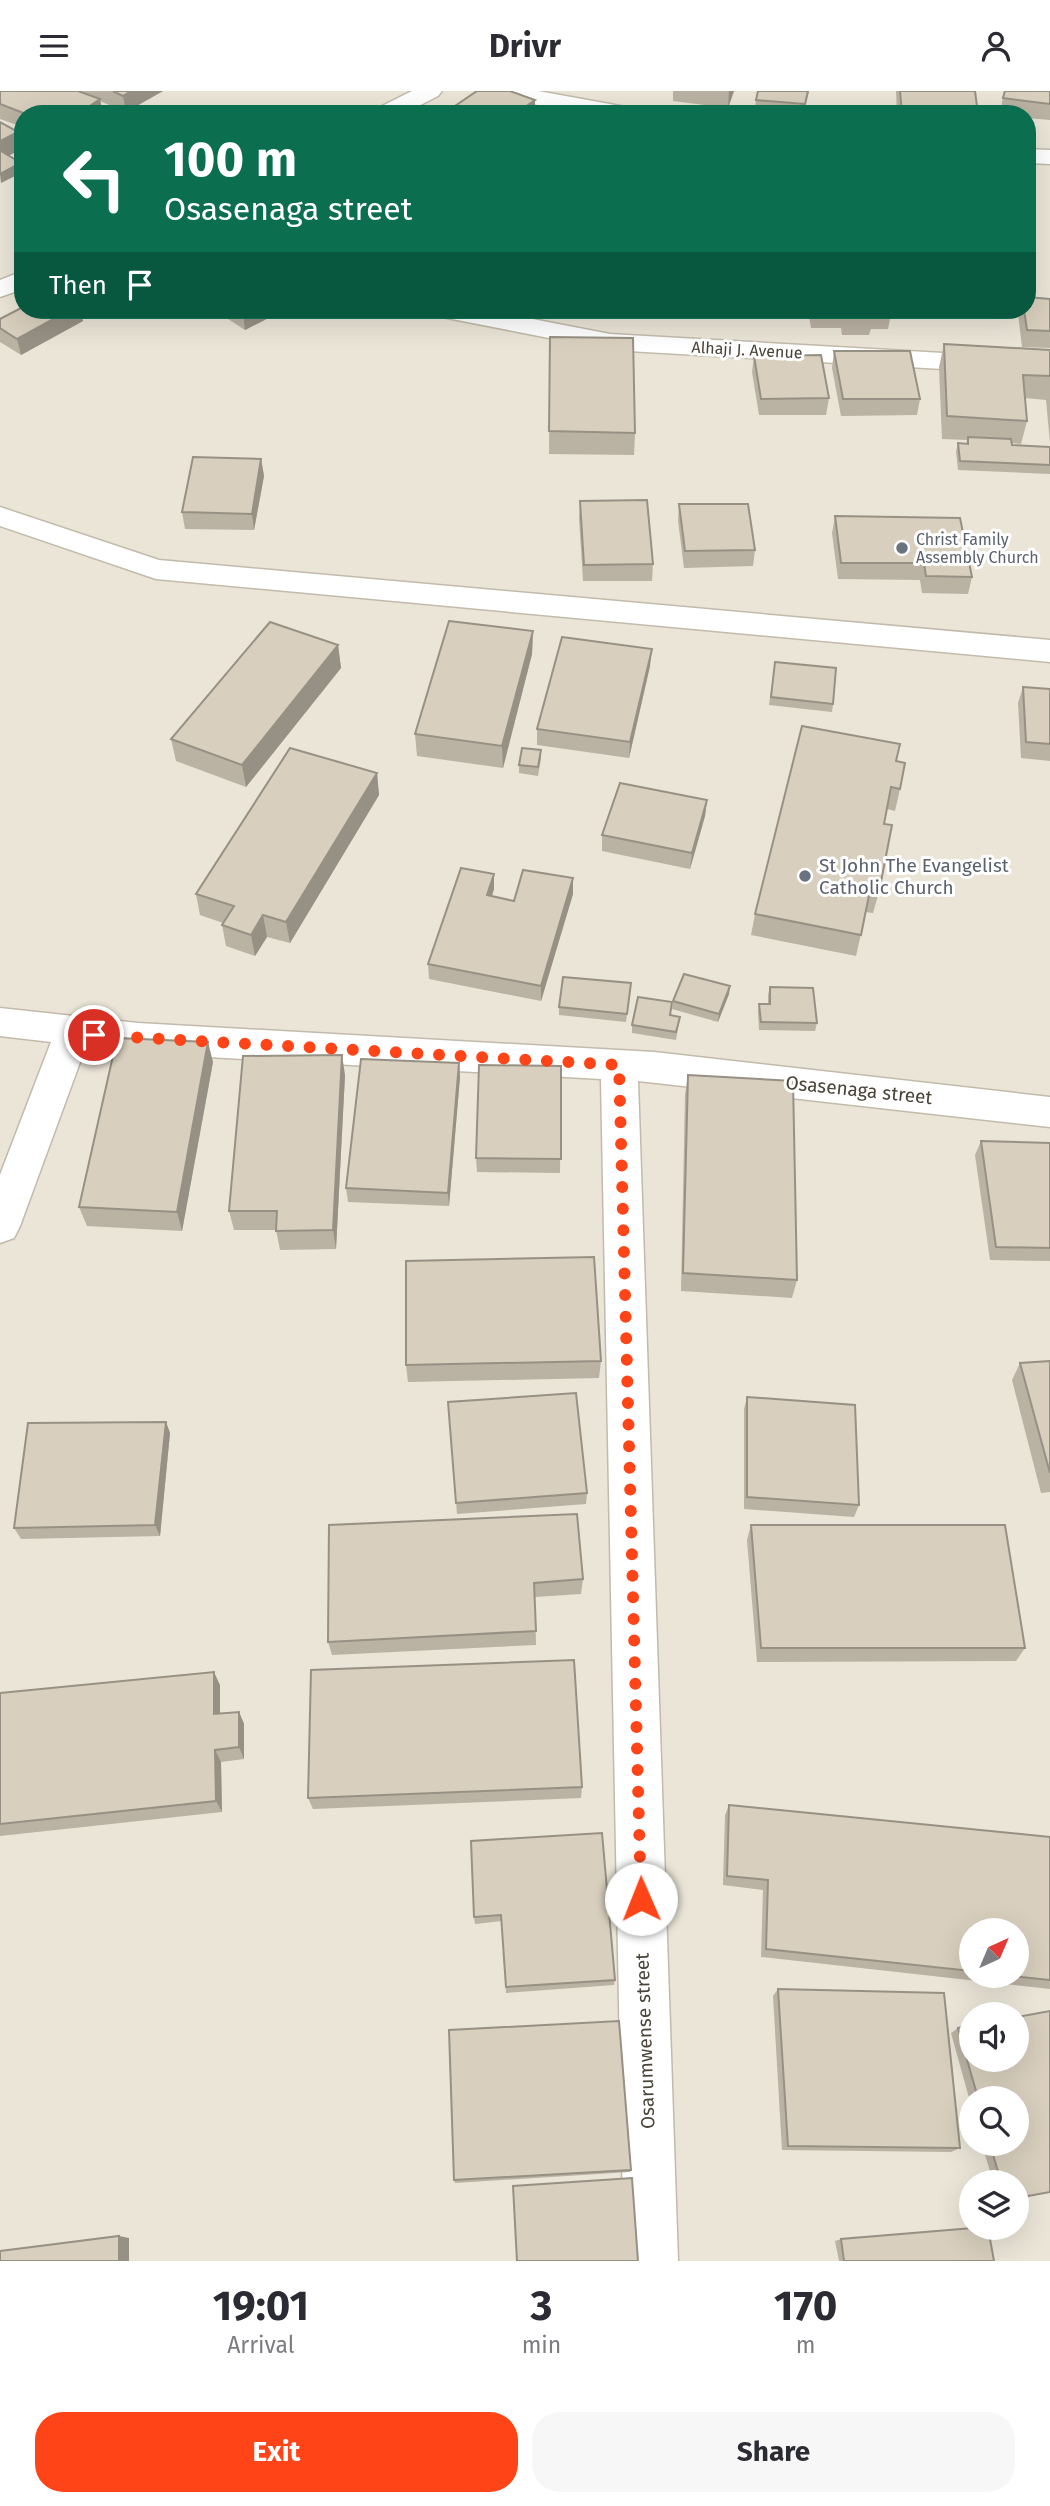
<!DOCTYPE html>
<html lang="en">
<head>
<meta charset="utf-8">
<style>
  :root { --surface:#fff; --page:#f7f7f7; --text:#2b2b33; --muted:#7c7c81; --accent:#ff4417 }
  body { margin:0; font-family:"Fira Sans",sans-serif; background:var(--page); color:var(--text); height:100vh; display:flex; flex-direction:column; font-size:26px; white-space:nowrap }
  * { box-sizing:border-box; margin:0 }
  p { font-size:23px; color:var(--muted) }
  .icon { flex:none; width:38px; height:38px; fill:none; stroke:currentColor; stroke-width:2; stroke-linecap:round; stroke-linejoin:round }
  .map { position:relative; height:2170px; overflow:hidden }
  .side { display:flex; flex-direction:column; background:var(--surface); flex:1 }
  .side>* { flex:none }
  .top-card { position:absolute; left:14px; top:14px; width:1022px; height:214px; border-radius:28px; box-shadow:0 7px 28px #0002; background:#0b6e4f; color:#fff; overflow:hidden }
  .needle { width:46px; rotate:44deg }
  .tools { position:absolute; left:959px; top:1827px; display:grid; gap:14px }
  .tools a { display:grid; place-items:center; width:70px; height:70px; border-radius:50%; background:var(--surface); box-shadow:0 7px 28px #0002; font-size:35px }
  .pin { position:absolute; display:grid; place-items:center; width:60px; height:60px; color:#fff; margin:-30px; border:4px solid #fff; border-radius:50%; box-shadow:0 2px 7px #0007 }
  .me { position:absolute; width:77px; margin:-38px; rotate:359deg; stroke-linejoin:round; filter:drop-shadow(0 0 5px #0008) }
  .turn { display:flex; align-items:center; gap:24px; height:147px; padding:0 35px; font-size:32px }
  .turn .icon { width:91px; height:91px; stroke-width:2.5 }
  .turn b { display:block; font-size:49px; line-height:60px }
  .then { display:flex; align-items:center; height:66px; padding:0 35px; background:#0003; gap:14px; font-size:26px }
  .eta { display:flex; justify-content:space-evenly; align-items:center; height:119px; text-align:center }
  .eta b { font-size:42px; font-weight:700; line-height:49px }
  .cta { display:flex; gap:14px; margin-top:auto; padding:14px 35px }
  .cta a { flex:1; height:80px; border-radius:28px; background:var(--accent); color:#fff; font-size:28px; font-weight:700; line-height:80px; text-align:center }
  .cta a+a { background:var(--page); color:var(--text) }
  header { display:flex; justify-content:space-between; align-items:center; height:91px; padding:0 35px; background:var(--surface); font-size:32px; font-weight:700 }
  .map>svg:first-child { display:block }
  .residential { fill:#eae5d7; fill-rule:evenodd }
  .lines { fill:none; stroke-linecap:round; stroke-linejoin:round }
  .minor-casing { stroke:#c2bbab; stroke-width:3 }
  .minor { fill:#fff; fill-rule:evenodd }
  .wall { fill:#bab2a3; fill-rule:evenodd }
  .shaded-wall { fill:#979185 }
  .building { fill:#d8cfbe; stroke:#979185; stroke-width:2 }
  .route { stroke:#ff4417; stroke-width:12; stroke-dasharray:0 21.6 }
  .worship-dot { fill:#6b7280; stroke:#fff; stroke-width:2.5 }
  .labels { text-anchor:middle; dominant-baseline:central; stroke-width:6; stroke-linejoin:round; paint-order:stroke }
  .far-street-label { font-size:16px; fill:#4a4337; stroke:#fff }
  .far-worship-label { font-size:16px; fill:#5b616d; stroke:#fff; text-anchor:start }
  .worship-label { font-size:19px; fill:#5b616d; stroke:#fff; text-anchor:start }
  .street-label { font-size:19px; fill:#4a4337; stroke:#fff }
</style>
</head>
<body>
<header><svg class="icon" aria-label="menu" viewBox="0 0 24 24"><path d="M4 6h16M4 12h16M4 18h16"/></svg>Drivr<svg class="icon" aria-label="person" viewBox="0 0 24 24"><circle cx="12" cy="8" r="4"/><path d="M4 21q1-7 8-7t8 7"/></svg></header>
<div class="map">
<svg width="1050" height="2170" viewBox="0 0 1050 2170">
  <rect width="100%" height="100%" fill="#f5f2e9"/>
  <!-- residential -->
  <path class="residential" d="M0 0H1050V2170H0ZM23 23H1027V219H23ZM971 1839H1017V1885H971ZM971 1923H1017V1969H971ZM971 2007H1017V2053H971ZM971 2091H1017V2137H971Z"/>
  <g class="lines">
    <!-- minor casing -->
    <g class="minor-casing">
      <g id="minor">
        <polygon points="412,0 442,0 438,5 403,23 372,23 376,18"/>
        <polygon points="488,0 538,0 626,16 634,18 638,23 586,23 500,7 492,5"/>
        <polygon points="1027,58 1050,59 1050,73 1027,72"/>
        <polygon points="23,180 23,198 0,206 0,189"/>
        <polygon points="434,219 486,219 610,243 1050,268 1050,284 610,259 447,227 438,225"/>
        <polygon points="0,416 159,469 1050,549 1050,571 156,488 0,435"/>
        <polygon points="0,917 138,932 654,961 1050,1006 1050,1036 638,990 678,2170 624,2170 601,988 138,962 86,955 20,1135 14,1147 0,1152 0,1084 51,951 0,945"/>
      </g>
    </g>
    <!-- minor -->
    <use href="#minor" class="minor"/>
  </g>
  <!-- wall -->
  <g class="wall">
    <polygon points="0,0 163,0 126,21 100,10 103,23 23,23 23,36 0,28"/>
    <polygon points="673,0 734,0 728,17 673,10"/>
    <polygon points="809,0 804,22 755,17 756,9"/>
    <polygon points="896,0 975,0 978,23 897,23"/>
    <polygon points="1004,0 1050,0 1050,29 1027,27 1027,23 1000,23"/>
    <polygon points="535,9 535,23 452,23 452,17"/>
    <polygon points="1050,208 1050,257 1022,256 1018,223 1019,219 1027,219"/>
    <polygon points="214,219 284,219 245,239"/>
    <polygon points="484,219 512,219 484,220"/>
    <polygon points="621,219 709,219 708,225 621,222"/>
    <polygon points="722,219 792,219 791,225 722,223"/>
    <polygon points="808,219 892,219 888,238 871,238 869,244 842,244 841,237 811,237"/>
    <polygon points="0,228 83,230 21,264 0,251"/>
    <polygon points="550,246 635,342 634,364 549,363"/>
    <polygon points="944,253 1050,259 1050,352 1046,309 1025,307 1027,330 1021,353 1012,352 1012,354 1050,356 1050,383 958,379 956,361 958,352 966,353 967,349 942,348 939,276"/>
    <polygon points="834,260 920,308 917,324 841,325 832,277"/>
    <polygon points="754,265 829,307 826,324 759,324 752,281"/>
    <polygon points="261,368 264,385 254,439 185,438 182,421"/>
    <polygon points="580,410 653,473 652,490 583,490 579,427"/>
    <polygon points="679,413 755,459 753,475 684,477 678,430"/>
    <polygon points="835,425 972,486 968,503 922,502 920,489 838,488 832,442"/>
    <polygon points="533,540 532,563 503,677 417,665 415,643"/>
    <polygon points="338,554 341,577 246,696 176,670 171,648"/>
    <polygon points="775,571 833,613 832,621 769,614"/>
    <polygon points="650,575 629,667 537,654 537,638"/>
    <polygon points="1023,596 1050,598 1050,670 1021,667 1018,612"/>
    <polygon points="541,659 541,668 538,685 519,682 519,674"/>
    <polygon points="896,670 900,698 895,720 887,718 884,733 879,801 873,822 866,821 856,865 751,844 755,823"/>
    <polygon points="377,682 379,704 290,852 267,846 255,865 226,855 222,834 223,832 200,824 196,803"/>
    <polygon points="707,709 705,725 690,778 602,760 602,744"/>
    <polygon points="494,783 494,798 492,805 514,810 573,787 573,803 541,910 429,888 428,873"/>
    <polygon points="631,892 626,931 559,924 559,916"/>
    <polygon points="730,895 729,903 718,931 672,918 673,910"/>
    <polygon points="770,896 817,932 815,940 759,939 758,921 759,913 768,913 768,904"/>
    <polygon points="670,924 680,926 676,949 632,942 632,934"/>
    <polygon points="213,971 182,1140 87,1135 79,1116"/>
    <polygon points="459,972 460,986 449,1115 348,1111 346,1097"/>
    <polygon points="561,975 560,1082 477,1081 476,1067"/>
    <polygon points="345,984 336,1158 280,1159 276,1139 234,1139 229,1120"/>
    <polygon points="688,984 797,1189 792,1207 681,1200 685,1004"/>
    <polygon points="981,1050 1050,1052 1050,1170 990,1169 975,1064"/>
    <polygon points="601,1270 599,1287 408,1291 406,1274"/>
    <polygon points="1050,1270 1050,1401 1041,1402 1012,1289 1020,1272"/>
    <polygon points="747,1306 859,1414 854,1426 744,1418 744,1318"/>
    <polygon points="448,1311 587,1402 586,1413 457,1423"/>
    <polygon points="166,1331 170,1342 160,1445 21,1448 14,1437"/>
    <polygon points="329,1434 583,1488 581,1503 535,1506 536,1554 332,1564 328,1551"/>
    <polygon points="751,1434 1025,1557 1016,1570 757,1571 747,1449"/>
    <polygon points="220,1594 220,1623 239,1621 244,1633 244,1668 221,1671 222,1721 0,1745 0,1602"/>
    <polygon points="582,1696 581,1707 313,1718 308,1707"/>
    <path d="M729 1714 1050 1746V1898L761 1866 763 1799 723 1794 725 1724ZM971 1839 1017 1885H971Z"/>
    <polygon points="602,1742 615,1889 614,1894 506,1902 502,1830 475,1833 474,1826"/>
    <polygon points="778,1898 960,2057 951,2061 782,2059 773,1905"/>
    <polygon points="1050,1920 1050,2101 1017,2108 1017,2091 993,2091 982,2053 1017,2053 1017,2007 971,2007 971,2014 951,1942 958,1937 971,1934 971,1969 1017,1969 1017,1926"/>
    <polygon points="631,2079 630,2081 455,2092 454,2089"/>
    <polygon points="841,2148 994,2170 839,2170 835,2150"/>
  </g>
  <!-- shaded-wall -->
  <g class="shaded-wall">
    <polygon points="131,0 163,0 126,21 123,5"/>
    <polygon points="729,0 734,0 728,17"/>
    <polygon points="100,8 103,23 78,23"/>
    <polygon points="535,9 535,23 515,23"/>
    <polygon points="18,41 22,58 0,69 0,50"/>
    <polygon points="21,72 23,81 1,92 0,83"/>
    <polygon points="70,219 81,219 83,230 21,264 17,248"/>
    <polygon points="249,219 284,219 245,239 243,222"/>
    <polygon points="261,368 264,385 254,439 252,423"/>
    <polygon points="533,540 532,563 503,677 502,655"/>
    <polygon points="338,554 341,577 246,696 242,674"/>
    <polygon points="652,558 650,575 629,667 630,651"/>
    <polygon points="377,682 379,704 290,852 286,831"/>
    <polygon points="707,709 705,725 690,778 692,762"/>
    <polygon points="494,783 494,798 487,820 487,804"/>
    <polygon points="573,787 573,803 541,910 541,895"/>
    <polygon points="263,824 267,846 255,865 251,844"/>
    <polygon points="730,895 729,903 718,931 719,923"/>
    <polygon points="208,951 213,971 182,1140 177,1121"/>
    <polygon points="342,964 345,984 336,1158 333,1139"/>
    <polygon points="459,972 460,986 449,1115 448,1102"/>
    <polygon points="166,1331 170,1342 160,1445 155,1434"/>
    <polygon points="214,1581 220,1594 220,1635 214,1623"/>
    <polygon points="239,1621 244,1633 244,1668 239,1656"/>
    <polygon points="215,1659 221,1671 222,1721 216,1710"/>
    <polygon points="119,2145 129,2147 129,2170 119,2170"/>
  </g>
  <!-- building -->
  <g class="building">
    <polygon points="0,0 78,0 100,8 78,23 26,23 0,13"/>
    <polygon points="113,0 131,0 123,5"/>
    <polygon points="477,0 510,0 535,9 515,23 468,23 452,17"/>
    <polygon points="758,0 808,0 805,13 756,9"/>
    <polygon points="900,0 975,0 978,23 902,23"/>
    <polygon points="1005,0 1050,0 1050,13 1003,7"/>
    <polygon points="0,31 18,41 0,50"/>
    <polygon points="1,60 21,72 0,83 0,61"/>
    <polygon points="1027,206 1050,208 1050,240 1027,239 1024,219 1027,219"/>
    <polygon points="23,216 23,219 70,219 17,248 0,237 0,228"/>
    <polygon points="237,219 249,219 243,222"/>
    <rect x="845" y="219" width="28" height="2"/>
    <polygon points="550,246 633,247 635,342 549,340"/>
    <polygon points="944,253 1050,259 1050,285 1023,284 1027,330 947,325"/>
    <polygon points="834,260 910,260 920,308 843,308"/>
    <polygon points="821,264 829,307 761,308 754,265"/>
    <polygon points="968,346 1011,348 1012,354 1050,356 1050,374 960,370 958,352 968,353"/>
    <polygon points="193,366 261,368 252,423 182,421"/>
    <polygon points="647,409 653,473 584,474 580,410"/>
    <polygon points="679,413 748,413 755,459 685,460"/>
    <polygon points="835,425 960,427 972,486 926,485 924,472 841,472"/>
    <polygon points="449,530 533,540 502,655 415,643"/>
    <polygon points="270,531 338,554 242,674 171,648"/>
    <polygon points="562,546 652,558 630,651 537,638"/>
    <polygon points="775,571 836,577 833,613 771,606"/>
    <polygon points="1023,596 1050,598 1050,653 1026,651"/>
    <polygon points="802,635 900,653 896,670 905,672 900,698 891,696 884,733 892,734 879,801 870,799 861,844 755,823"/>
    <polygon points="290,657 377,682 286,831 263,824 251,844 222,834 234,815 196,803"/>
    <polygon points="522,657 541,659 538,676 519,674"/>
    <polygon points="620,692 707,709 692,762 602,744"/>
    <polygon points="461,777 494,783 487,804 514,810 523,779 573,787 541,895 428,873"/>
    <polygon points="684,883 730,895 719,923 673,910"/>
    <polygon points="563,886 631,892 627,923 559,916"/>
    <polygon points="770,896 813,897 817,932 761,931 759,913 770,913"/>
    <polygon points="638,906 672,911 670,924 680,926 676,941 632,934"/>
    <polygon points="117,947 208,951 177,1121 79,1116"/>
    <polygon points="342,964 333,1139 276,1140 277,1120 229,1120 243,965"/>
    <polygon points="361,968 459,972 448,1102 346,1097"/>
    <polygon points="479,974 561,975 561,1068 476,1067"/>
    <polygon points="688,984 793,990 797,1189 683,1182"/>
    <polygon points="981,1050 1050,1052 1050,1157 996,1156"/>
    <polygon points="594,1166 601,1270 406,1274 406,1170"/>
    <polygon points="1050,1270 1050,1382 1020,1272"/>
    <polygon points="576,1302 587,1402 456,1412 448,1311"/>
    <polygon points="747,1306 855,1314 859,1414 747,1406"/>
    <polygon points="166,1331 155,1434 14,1437 28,1332"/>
    <polygon points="577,1423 583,1488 534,1492 536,1540 328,1551 329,1434"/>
    <polygon points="751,1434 1005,1434 1025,1557 761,1557"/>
    <polygon points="574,1569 582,1696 308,1707 311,1579"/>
    <polygon points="214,1581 214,1623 239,1621 239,1656 215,1659 216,1710 0,1733 0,1602"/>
    <polygon points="729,1714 1050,1746 1050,1889 1011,1885 1017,1885 1017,1839 971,1839 971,1880 766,1858 768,1789 727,1785"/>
    <polygon points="602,1742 615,1889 506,1896 501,1824 474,1826 471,1750"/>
    <polygon points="778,1898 944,1902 960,2057 788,2055"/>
    <polygon points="1050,1920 1050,2101 1017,2107 1017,2091 1001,2091 990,2053 1017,2053 1017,2007 978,2007 958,1937 971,1934 971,1969 1017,1969 1017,1926"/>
    <polygon points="619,1930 631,2079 454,2089 449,1939"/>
    <polygon points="632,2087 638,2170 517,2170 513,2095"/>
    <polygon points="973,2137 988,2137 994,2170 844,2170 841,2148"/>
    <polygon points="119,2145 119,2170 0,2170 0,2160"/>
  </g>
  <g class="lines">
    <!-- route -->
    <polyline class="route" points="94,944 619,974 641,1808"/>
  </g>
  <!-- markers -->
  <g class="worship-dot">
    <circle cx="902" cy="457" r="7"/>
    <circle cx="805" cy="785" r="7"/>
  </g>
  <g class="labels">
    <!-- far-street labels -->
    <g class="far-street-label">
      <text transform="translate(747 259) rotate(3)">Alhaji J. Avenue</text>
    </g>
    <!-- far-worship labels -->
    <g class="far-worship-label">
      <text x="916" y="448">Christ Family<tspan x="916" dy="18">Assembly Church</tspan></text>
    </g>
    <!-- worship labels -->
    <g class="worship-label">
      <text x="819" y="774">St John The Evangelist<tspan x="819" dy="22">Catholic Church</tspan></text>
    </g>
    <!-- street labels -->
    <g class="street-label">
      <text transform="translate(859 999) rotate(6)">Osasenaga street</text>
      <text transform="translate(645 1950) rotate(-92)">Osarumwense street</text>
    </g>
  </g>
</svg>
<div class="tools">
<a><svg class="needle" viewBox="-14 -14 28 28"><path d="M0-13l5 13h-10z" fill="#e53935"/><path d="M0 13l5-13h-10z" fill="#7c7c81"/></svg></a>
<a><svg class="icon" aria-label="sound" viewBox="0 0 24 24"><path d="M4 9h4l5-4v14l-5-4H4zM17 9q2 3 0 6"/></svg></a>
<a><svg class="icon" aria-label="search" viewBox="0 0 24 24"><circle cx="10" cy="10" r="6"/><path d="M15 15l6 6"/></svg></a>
<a><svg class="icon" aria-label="layers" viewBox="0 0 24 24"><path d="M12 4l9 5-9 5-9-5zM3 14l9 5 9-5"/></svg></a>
</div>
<div class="pin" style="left:94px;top:944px;background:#d93025"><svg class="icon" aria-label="arrive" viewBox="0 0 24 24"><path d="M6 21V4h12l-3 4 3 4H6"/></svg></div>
<svg class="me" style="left:641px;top:1808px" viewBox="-20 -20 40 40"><circle r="19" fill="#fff"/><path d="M0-13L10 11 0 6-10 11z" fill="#ff4417"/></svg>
<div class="top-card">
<div class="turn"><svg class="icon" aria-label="left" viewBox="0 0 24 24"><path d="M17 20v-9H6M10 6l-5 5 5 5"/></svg><div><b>100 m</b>Osasenaga street</div></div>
<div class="then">Then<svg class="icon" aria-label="arrive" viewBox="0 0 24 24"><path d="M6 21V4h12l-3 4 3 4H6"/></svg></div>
</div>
</div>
<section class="side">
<div class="eta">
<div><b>19:01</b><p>Arrival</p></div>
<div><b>3</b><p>min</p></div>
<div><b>170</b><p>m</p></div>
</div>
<div class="cta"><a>Exit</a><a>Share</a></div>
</section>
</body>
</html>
